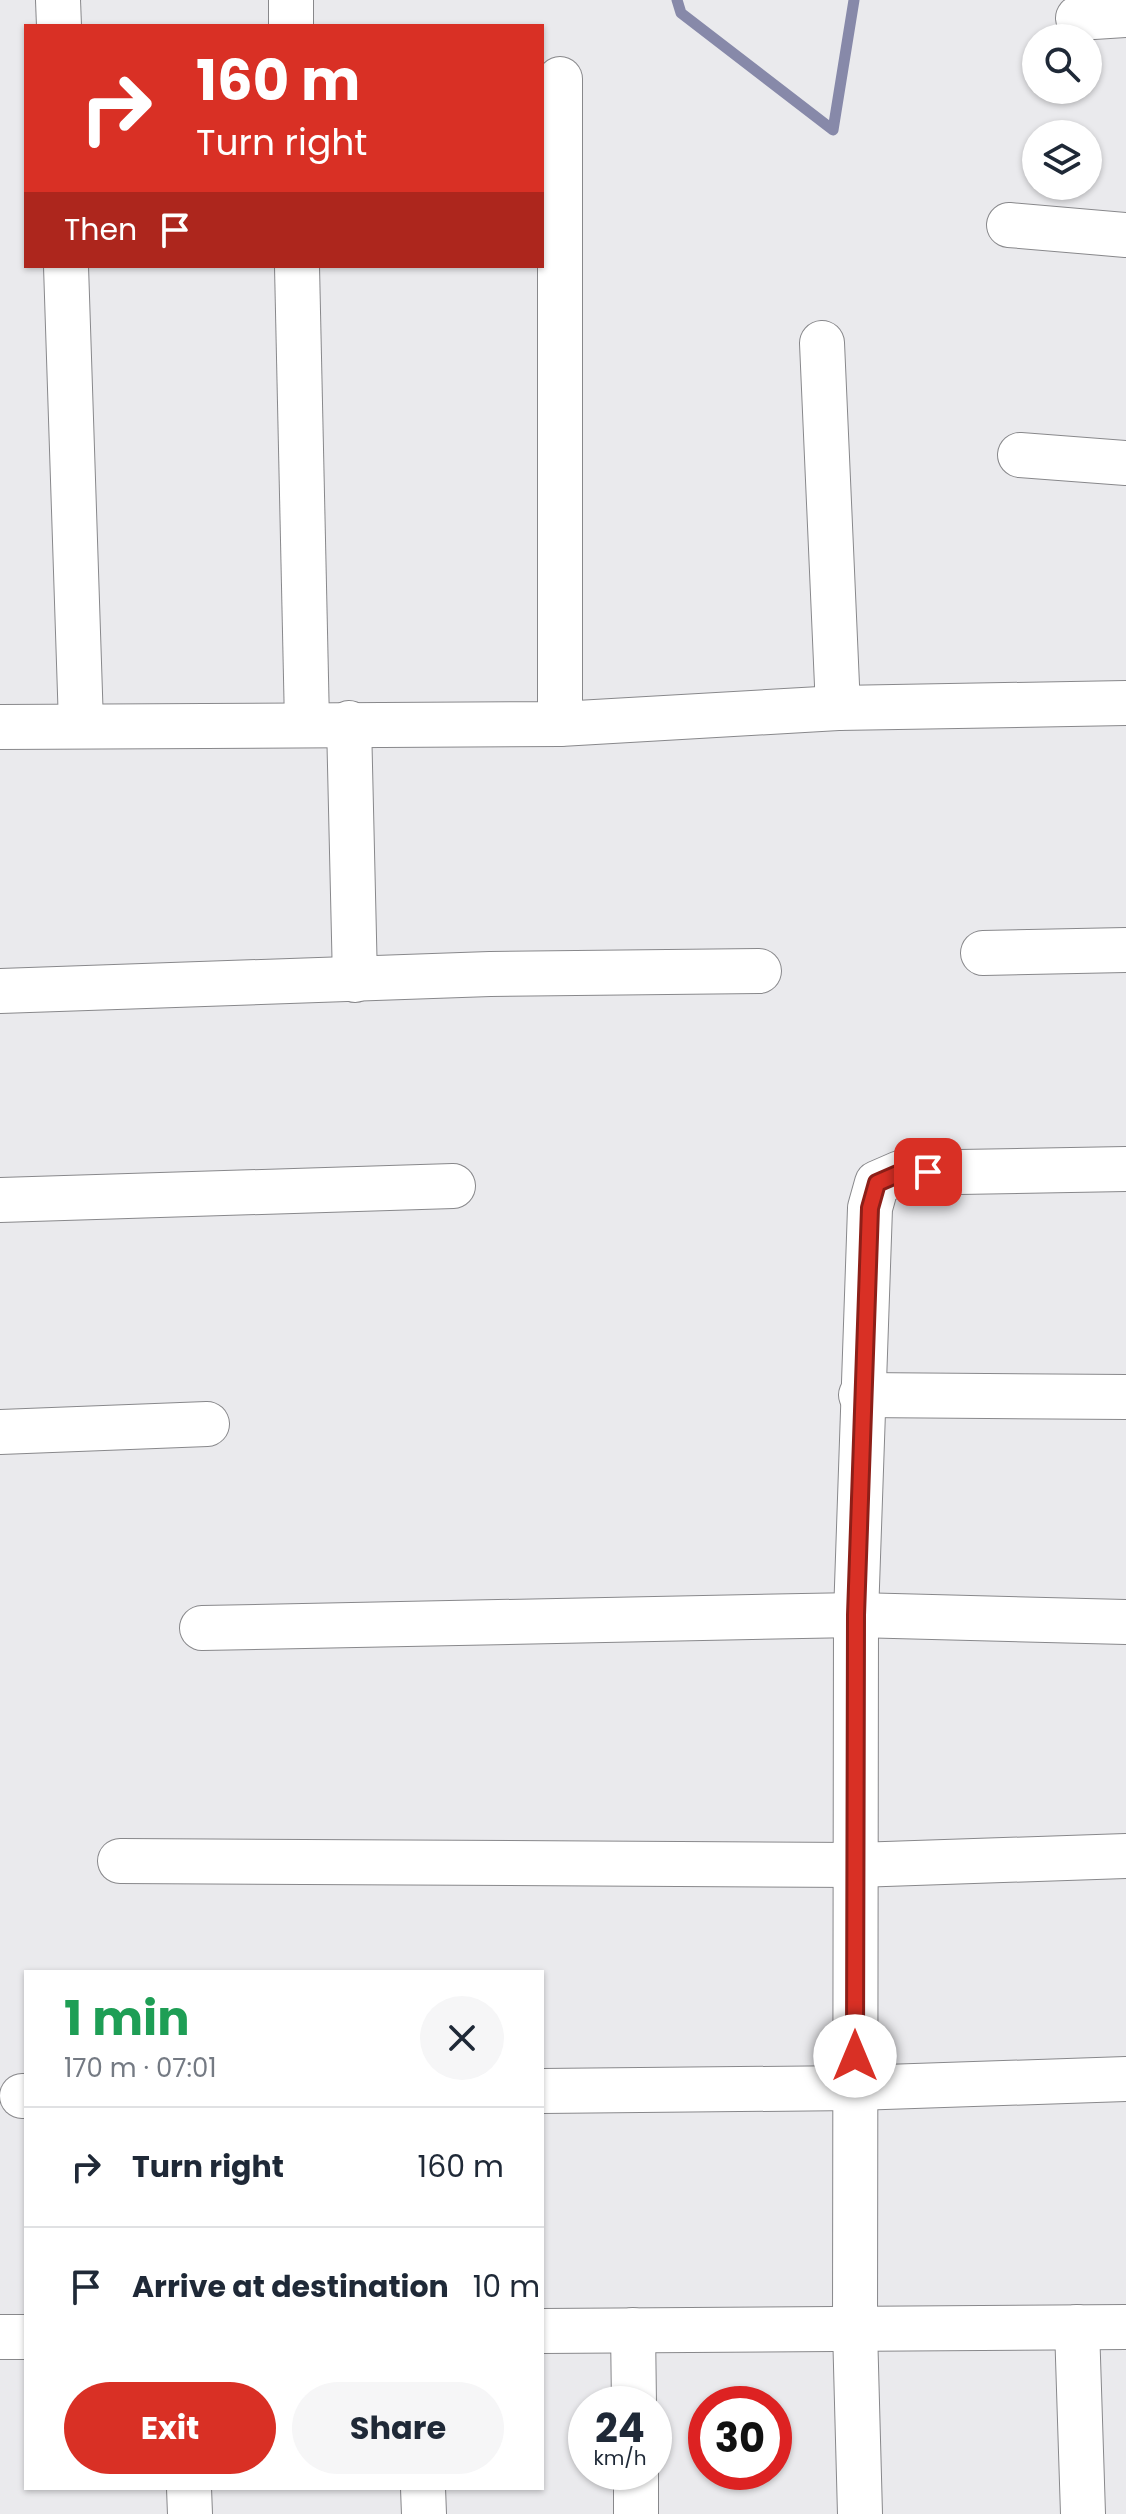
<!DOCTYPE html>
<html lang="en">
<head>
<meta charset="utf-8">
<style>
  :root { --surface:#fff; --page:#f6f6f7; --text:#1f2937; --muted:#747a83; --line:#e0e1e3; --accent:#d93025 }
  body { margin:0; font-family:Poppins,sans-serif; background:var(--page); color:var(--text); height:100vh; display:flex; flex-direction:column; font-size:30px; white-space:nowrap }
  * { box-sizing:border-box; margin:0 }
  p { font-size:26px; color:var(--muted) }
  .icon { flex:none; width:44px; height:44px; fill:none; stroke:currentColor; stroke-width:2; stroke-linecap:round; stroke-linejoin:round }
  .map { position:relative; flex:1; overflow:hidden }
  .side { position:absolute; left:24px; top:1970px; width:520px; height:520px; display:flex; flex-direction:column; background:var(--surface); border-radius:0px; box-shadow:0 2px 6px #0004 }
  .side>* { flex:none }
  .guide { position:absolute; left:24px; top:24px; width:520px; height:244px; border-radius:0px; box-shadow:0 2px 6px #0004; background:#d93025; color:#fff; overflow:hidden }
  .controls { position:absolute; left:1022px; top:24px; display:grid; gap:16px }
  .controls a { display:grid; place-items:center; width:80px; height:80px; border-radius:50%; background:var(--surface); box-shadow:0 2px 6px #0004; font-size:40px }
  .speed { position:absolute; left:568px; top:2386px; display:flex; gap:16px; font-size:40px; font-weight:700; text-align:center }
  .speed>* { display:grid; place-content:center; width:104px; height:104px; border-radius:50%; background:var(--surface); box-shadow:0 2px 6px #0004; line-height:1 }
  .speed small { font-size:20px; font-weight:400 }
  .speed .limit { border:12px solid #d22; background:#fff; color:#111 }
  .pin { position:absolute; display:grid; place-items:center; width:68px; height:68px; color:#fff; margin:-34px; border-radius:16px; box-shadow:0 4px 12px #0006 }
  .me { position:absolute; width:88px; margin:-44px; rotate:0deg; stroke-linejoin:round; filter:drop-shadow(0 0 6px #0008) }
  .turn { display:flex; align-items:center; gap:28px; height:168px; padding:0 40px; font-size:36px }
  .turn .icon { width:104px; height:104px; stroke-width:2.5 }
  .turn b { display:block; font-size:56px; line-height:68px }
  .then { display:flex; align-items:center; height:76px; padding:0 40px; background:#0003; gap:16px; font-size:30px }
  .round { display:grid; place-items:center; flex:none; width:84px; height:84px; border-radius:42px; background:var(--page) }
  .overview { display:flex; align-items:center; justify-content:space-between; height:136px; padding:0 40px }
  h1 { font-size:48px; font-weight:700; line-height:60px; color:#1e9e55 }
  .cta { display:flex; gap:16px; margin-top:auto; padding:16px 40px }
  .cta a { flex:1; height:92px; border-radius:48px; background:var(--accent); color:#fff; font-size:32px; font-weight:700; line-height:92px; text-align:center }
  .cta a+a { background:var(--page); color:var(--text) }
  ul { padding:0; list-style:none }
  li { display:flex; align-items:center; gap:24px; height:120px; padding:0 40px; border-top:2px solid var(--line) }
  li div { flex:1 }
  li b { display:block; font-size:30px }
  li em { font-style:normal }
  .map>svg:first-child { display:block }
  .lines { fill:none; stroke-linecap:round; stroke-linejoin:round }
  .stream { stroke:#8789a9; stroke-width:11 }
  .minor-casing { stroke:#88888b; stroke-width:46 }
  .minor { stroke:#fff; stroke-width:44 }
  .route-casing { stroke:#8d1f18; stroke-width:20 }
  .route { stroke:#d93025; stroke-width:14 }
</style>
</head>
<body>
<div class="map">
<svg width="1126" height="2514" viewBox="0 0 1126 2514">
  <rect width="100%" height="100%" fill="#eaeaed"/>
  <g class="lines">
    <!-- stream -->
    <polyline class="stream" points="677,0 681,13 833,130 854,0"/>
    <!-- minor casing -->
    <g class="minor-casing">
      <g id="minor">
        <polyline points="58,0 59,26"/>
        <polyline points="291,0 291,26"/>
        <polyline points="1078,18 1126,15"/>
        <polyline points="560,79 560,724"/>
        <polyline points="1009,225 1126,235"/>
        <polyline points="66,266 81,724"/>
        <polyline points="297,266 307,723"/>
        <polyline points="822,343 838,708"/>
        <polyline points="1020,455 1126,463"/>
        <polyline points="349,723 355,980"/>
        <polyline points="0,727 560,724 838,708 1126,703"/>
        <polyline points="983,953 1126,950"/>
        <polyline points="0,991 490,974 759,971"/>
        <polyline points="0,1200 453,1186"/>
        <polyline points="861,1395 1126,1397"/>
        <polyline points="0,1432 207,1424"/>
        <polyline points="202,1628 856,1615 1126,1622"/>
        <polyline points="120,1861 856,1865 1126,1856"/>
        <polyline points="542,2091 855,2088 1126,2079"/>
        <polyline points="22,2096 26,2096"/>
        <polyline points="1077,2327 1083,2514"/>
        <polyline points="633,2330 634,2404"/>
        <polyline points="542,2331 1126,2327"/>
        <polyline points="0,2337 26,2337"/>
        <polyline points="636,2472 636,2514"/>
        <polyline points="189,2488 190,2514"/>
        <polyline points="423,2488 424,2514"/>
        <polyline points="860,2514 855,2329 856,1615 870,1208 877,1183 900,1173 1126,1169"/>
      </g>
    </g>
    <!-- minor -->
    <use href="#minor" class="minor"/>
  </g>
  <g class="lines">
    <!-- route casing -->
    <g class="route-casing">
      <polyline id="route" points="855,2056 856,1615 870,1208 877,1183 900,1173 928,1172"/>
    </g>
    <!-- route -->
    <use href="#route" class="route"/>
  </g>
</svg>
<div class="controls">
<a><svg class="icon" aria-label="search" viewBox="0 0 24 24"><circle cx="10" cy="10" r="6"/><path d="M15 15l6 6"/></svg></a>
<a><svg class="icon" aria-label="layers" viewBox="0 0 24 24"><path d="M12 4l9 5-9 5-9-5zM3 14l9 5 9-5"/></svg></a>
</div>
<div class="speed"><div>24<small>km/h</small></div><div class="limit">30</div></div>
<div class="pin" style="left:928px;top:1172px;background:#d93025"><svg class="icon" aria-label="arrive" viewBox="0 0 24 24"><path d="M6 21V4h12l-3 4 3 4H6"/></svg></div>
<svg class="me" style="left:855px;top:2056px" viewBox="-20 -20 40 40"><circle r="19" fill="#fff"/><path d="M0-13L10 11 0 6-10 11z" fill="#d93025"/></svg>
<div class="guide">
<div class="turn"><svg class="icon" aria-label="right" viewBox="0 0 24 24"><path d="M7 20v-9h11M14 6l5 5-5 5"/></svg><div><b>160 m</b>Turn right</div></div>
<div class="then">Then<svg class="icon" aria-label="arrive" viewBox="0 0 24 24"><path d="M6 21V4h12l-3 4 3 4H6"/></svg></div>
</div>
<section class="side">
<div class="overview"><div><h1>1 min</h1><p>170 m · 07:01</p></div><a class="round"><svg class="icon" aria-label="close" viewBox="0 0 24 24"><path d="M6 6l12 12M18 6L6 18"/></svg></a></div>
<ul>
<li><svg class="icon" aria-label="right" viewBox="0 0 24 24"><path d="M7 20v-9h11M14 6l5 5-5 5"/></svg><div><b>Turn right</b></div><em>160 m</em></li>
<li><svg class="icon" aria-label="arrive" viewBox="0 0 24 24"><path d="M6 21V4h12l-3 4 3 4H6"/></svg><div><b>Arrive at destination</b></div><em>10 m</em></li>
</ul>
<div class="cta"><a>Exit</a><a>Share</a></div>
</section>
</div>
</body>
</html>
